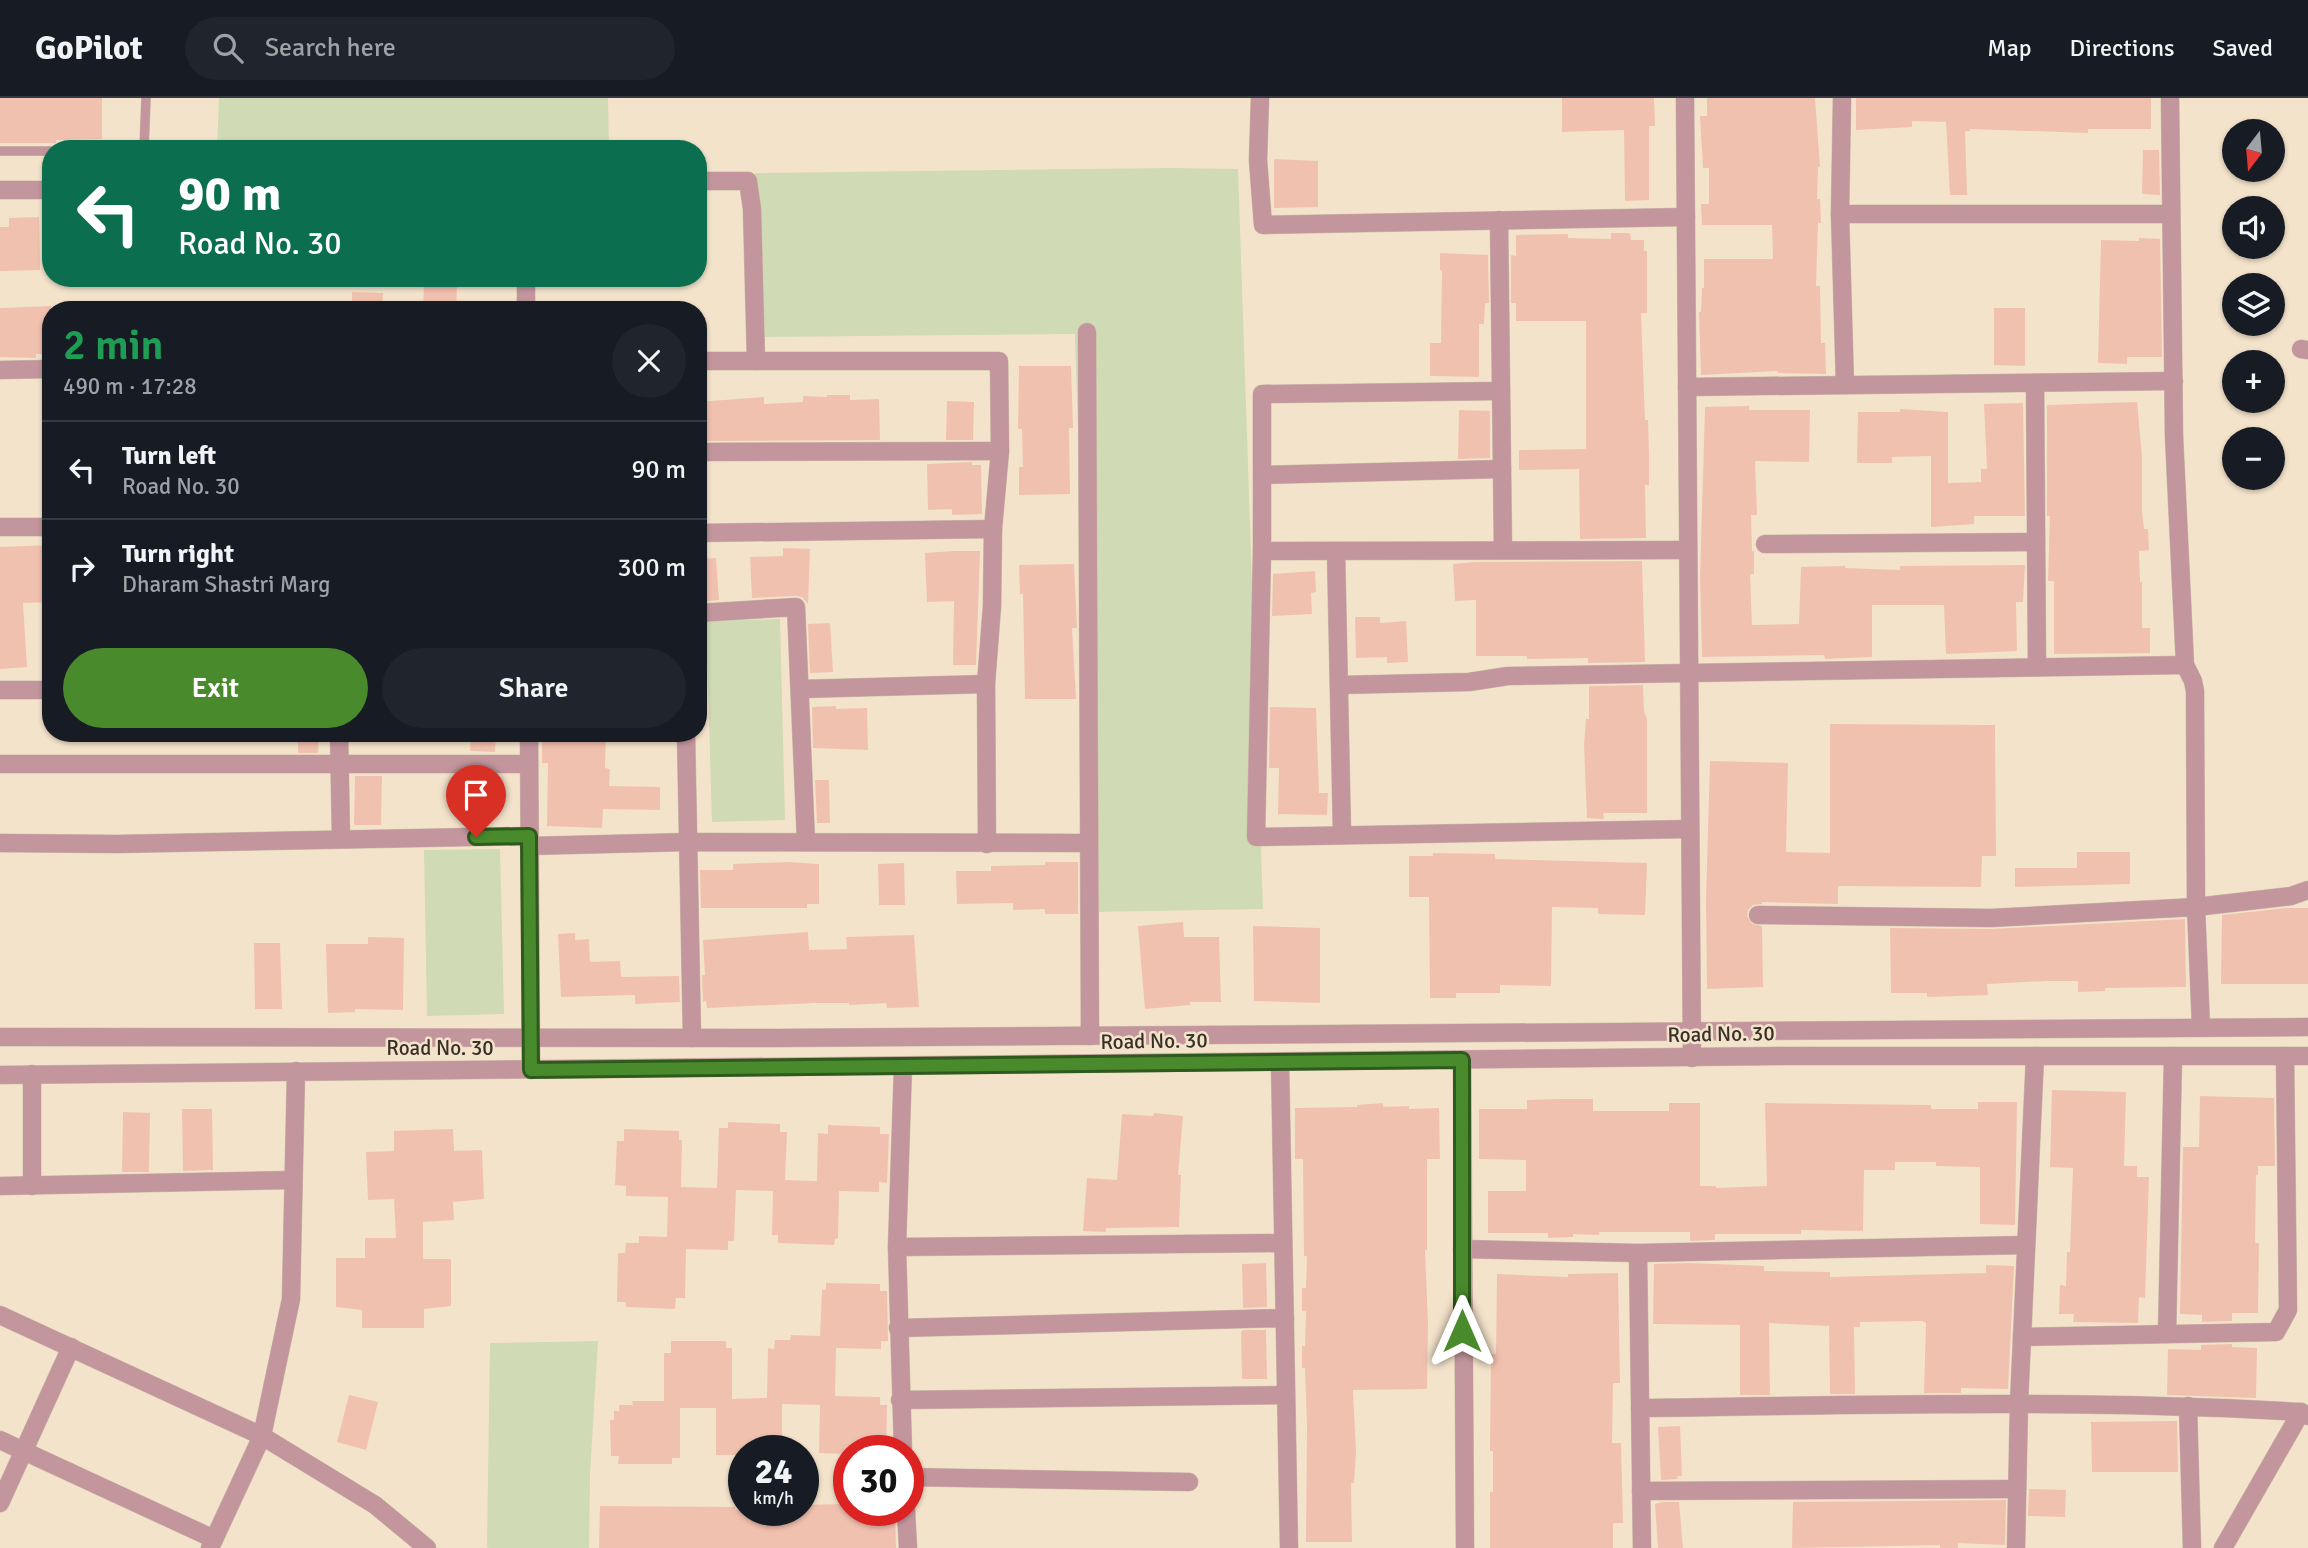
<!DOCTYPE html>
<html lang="en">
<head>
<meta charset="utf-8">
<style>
  :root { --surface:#171b24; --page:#20242c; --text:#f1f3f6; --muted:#9ea1a6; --line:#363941; --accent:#498a2c }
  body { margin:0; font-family:Signika,sans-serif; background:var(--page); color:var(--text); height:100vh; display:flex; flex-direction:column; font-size:26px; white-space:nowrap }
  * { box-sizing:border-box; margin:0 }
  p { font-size:23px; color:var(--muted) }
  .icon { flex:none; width:38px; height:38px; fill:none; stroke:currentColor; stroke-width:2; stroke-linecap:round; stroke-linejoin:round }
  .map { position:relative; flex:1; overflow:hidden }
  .details { position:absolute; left:42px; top:203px; width:665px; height:441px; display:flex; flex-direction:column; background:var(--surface); border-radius:28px; box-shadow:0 2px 5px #0004 }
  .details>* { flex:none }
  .guide { position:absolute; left:42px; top:42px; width:665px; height:147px; border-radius:28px; box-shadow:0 2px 5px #0004; background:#0b6e4f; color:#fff; overflow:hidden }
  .needle { width:46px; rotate:196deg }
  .tools { position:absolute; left:2222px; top:21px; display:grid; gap:14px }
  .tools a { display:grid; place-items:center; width:63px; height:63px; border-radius:50%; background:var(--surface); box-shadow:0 2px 5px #0004; font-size:35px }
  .speed { position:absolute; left:728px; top:1337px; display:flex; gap:14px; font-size:35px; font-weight:700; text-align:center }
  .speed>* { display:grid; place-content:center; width:91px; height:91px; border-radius:50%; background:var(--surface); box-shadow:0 2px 5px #0004; line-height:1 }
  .speed small { font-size:18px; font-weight:400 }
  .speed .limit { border:10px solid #d22; background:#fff; color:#111 }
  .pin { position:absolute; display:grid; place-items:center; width:60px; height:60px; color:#fff; margin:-72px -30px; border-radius:50% 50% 50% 0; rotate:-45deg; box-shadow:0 0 7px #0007 }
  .pin .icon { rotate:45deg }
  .me { position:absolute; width:77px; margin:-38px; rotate:0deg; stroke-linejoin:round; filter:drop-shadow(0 0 5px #0008) }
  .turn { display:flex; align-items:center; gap:24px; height:147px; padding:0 21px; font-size:32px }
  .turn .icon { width:91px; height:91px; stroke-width:2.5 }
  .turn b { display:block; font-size:49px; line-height:60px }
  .round { display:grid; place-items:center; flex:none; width:74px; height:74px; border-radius:37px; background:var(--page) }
  .head { display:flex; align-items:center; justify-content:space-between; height:119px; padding:0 21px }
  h1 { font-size:42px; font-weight:600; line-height:52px; color:#1e9e55 }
  .action { display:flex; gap:14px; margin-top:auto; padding:14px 21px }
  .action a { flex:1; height:80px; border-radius:42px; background:var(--accent); color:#fff; font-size:28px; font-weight:600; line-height:80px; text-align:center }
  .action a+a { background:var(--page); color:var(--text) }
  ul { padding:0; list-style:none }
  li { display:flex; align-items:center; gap:21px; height:98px; padding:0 21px; border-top:2px solid var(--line) }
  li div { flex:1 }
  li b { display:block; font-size:26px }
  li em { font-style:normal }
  header { display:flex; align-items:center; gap:42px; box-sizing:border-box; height:98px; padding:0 35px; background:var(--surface); border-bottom:2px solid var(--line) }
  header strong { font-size:33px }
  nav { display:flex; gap:38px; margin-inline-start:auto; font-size:24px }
  .search { width:490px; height:63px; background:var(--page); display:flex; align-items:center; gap:18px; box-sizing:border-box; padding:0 24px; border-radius:38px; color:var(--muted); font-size:26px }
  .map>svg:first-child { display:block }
  .green { fill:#d0dab4 }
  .building { fill:#f1c1b0 }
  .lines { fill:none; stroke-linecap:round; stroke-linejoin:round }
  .service-casing { stroke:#cebfaa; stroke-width:10 }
  .minor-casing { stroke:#cebfaa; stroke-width:19 }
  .tertiary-casing { stroke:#cebfaa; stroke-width:19 }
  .service { stroke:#c3969d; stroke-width:9 }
  .minor { stroke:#c3969d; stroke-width:18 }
  .tertiary { stroke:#c3969d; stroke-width:18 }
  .route-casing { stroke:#2f5a1d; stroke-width:18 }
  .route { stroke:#498a2c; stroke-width:12 }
  .labels { text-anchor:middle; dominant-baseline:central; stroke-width:5; stroke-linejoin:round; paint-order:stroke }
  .street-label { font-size:21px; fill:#373027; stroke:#f4e3cb }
</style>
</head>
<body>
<header>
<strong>GoPilot</strong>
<div class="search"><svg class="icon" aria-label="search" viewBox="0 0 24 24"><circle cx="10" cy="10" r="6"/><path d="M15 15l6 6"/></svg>Search here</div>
<nav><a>Map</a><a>Directions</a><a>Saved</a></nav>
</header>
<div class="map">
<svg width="2308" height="1450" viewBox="0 0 2308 1450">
  <rect width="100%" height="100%" fill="#f4e3cb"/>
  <!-- green -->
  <g class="green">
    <polygon points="219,0 608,0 609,51 217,51"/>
    <polygon points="1171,70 1238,71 1263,811 1093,814 1075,236 765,239 755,75"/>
    <polygon points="780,521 785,722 712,724 706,523"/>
    <polygon points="500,751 504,916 427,918 424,752"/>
    <polygon points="598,1243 590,1376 589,1450 489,1450 487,1449 490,1245"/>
  </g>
  <!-- building -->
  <g class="building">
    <polygon points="0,0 102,0 102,41 56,42 56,45 0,45"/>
    <polygon points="1562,0 1654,0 1655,28 1649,28 1649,102 1625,103 1624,32 1562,34"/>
    <polygon points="1707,0 1815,0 1820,69 1818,69 1817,101 1820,101 1821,125 1818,125 1816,188 1820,188 1821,245 1825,245 1826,276 1778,275 1778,273 1701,277 1699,214 1701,214 1702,190 1704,190 1704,161 1773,161 1772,127 1702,127 1701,106 1709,106 1709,70 1703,70 1700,18 1707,18"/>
    <polygon points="1856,0 2151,0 2151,31 2088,31 2088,35 1970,31 1970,33 1965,33 1967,97 1950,97 1946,24 1912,23 1912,29 1856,32"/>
    <polygon points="2143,52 2159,52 2160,97 2142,96"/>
    <polygon points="1274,61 1318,63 1318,109 1274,110"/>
    <polygon points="39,119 40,172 0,173 0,129 9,129 9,120"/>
    <polygon points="1611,135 1630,135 1631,142 1644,142 1644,153 1647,153 1647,215 1641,215 1645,322 1648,322 1649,356 1649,387 1645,387 1646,440 1580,441 1579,371 1519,372 1519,352 1586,351 1586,223 1516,223 1516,205 1511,205 1511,157 1516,158 1516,137 1568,136 1568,140 1611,141"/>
    <polygon points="2139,140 2160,141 2162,259 2127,259 2127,266 2098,265 2101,142 2139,143"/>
    <polygon points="1440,155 1488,157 1489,205 1485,205 1484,226 1479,226 1479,279 1430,278 1430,245 1441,245 1442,172 1440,172"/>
    <polygon points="424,187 457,188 456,212 423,212"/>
    <polygon points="352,194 383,195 382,212 352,212"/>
    <polygon points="51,208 51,256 36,256 36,260 0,259 0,210"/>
    <polygon points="1994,210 2025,210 2025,268 1994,267"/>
    <polygon points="1019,268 1071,268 1073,330 1069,330 1070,396 1019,397 1019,369 1023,369 1022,331 1018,331"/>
    <polygon points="827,297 850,297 850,302 879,301 880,342 698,343 698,304 764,299 764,306 803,304 803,298 827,299"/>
    <polygon points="947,303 974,304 973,342 946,342"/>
    <polygon points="2137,304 2142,359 2142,413 2144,431 2148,431 2149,452 2139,453 2140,484 2142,484 2142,530 2150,530 2150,555 2054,556 2054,483 2048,483 2050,418 2047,418 2047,307"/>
    <polygon points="2023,305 2025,418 1974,418 1974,426 1931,429 1931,358 1892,359 1892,365 1857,365 1858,314 1900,314 1900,311 1948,314 1948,385 1981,384 1981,371 1987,371 1984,306"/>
    <polygon points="1749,308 1749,312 1810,312 1809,364 1755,363 1757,417 1751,417 1752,453 1754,453 1754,476 1750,476 1752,527 1799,526 1801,469 1845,468 1845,470 1900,472 1900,468 2025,467 2023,504 2016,504 2017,553 1946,556 1944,507 1872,507 1872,559 1825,561 1824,557 1702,559 1700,480 1705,309"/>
    <polygon points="1459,312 1490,313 1490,360 1458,361"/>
    <polygon points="972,364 972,367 981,367 982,416 952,417 952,411 928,412 927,366"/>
    <polygon points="51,447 51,504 23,505 27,569 0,571 0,449"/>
    <polygon points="783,450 810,451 808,506 802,499 796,498 752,500 750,459 783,458"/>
    <polygon points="953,453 980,453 976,567 953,567 954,503 927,504 925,455"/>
    <polygon points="716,460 719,502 698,504 698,461"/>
    <polygon points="1642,463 1645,564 1588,565 1588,560 1527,561 1527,558 1476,558 1476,502 1455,503 1453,466 1475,464"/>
    <polygon points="1074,466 1077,530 1072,530 1076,601 1025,601 1023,496 1020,496 1019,467"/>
    <polygon points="1315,473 1316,494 1311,495 1312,516 1272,518 1273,476"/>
    <polygon points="1355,519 1380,519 1380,525 1406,523 1408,564 1387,565 1387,559 1356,560"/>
    <polygon points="830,525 833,574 810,575 808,526"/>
    <polygon points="1643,587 1644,613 1647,621 1647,715 1603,715 1604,721 1587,720 1584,647 1586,621 1589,621 1589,588"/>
    <polygon points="836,608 836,611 867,610 868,652 813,650 812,609"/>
    <polygon points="1270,609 1316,610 1319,695 1328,695 1327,717 1278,716 1279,670 1269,670"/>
    <polygon points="1830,626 1995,627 1996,758 1982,758 1981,789 1838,788 1838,806 1762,804 1762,806 1753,807 1748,812 1747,818 1752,826 1762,828 1763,889 1707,891 1706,802 1710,663 1788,665 1786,754 1830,755"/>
    <polygon points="298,635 319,635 318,655 298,655"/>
    <polygon points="471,635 496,635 495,654 470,653"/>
    <polygon points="542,635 606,635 605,670 610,671 609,688 660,689 660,712 603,711 602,730 547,728 548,665 542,665"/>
    <polygon points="355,678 382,678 381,727 354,727"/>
    <polygon points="815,682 829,682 830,725 817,725"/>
    <polygon points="2077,754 2130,754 2130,786 2015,789 2015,770 2077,770"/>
    <polygon points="1433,755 1495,756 1495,761 1647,765 1645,817 1598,816 1598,810 1552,809 1551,888 1500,887 1500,895 1456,895 1456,900 1430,900 1429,799 1409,799 1409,758 1433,758"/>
    <polygon points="788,764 819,766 819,806 807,806 807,810 701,810 700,772 733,772 733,766"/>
    <polygon points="1045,764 1078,764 1078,816 1045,816 1045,811 1013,812 1013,805 957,806 956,773 991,773 991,768 1045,767"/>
    <polygon points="904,765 905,807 879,807 878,766"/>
    <polygon points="2286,810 2308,810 2308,886 2221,886 2222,817"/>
    <polygon points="2185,821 2186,889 2105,890 2105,893 2078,894 2078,883 2046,883 1987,886 1988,897 1927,899 1927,895 1891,895 1890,830 1992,831"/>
    <polygon points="1183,824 1184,839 1219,839 1221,904 1190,904 1190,907 1145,911 1138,828"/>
    <polygon points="1253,828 1320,830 1320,905 1254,903"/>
    <polygon points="808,834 809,852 847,851 846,839 914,837 919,909 887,910 886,905 849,907 849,905 815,905 707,910 706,903 703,904 702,877 705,877 703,842"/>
    <polygon points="575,835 575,842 589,841 590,864 620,863 621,879 679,878 680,904 635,906 635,897 561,899 558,836"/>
    <polygon points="368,839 404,840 403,912 355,911 355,914 328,915 326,846 368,846"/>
    <polygon points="254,845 280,845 282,911 255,911"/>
    <polygon points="2052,992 2126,994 2124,1068 2137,1068 2137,1079 2149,1079 2145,1200 2139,1199 2138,1225 2073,1224 2074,1216 2059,1216 2060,1187 2066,1188 2067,1154 2070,1154 2073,1070 2050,1069"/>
    <polygon points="2200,998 2274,1000 2275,1068 2258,1068 2258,1077 2256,1077 2255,1145 2259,1145 2258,1215 2232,1215 2232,1223 2202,1224 2202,1217 2180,1216 2183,1049 2199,1049"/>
    <polygon points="1559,1001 1593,1001 1593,1013 1669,1013 1669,1005 1700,1005 1700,1088 1716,1088 1716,1090 1767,1088 1765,1005 1931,1007 1931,1011 1978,1011 1978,1004 2017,1004 2015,1127 1980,1126 1980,1069 1936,1068 1936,1064 1895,1064 1895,1072 1864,1072 1863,1133 1801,1132 1801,1136 1715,1136 1715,1142 1690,1143 1690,1134 1599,1134 1599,1137 1573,1136 1573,1139 1548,1140 1548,1135 1488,1135 1488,1093 1526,1093 1526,1062 1479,1061 1479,1011 1527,1011 1527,1002"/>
    <polygon points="1383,1005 1383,1009 1409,1008 1409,1011 1439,1010 1440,1061 1427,1061 1427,1152 1425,1152 1428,1226 1427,1291 1353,1292 1356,1354 1354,1385 1351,1385 1352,1444 1306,1444 1307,1328 1305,1270 1302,1270 1302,1248 1305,1248 1306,1213 1302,1213 1302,1190 1306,1190 1307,1158 1304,1158 1303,1061 1295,1061 1295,1010 1357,1009 1357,1007"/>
    <polygon points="182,1011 212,1011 213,1072 183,1073"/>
    <polygon points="123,1014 150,1015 149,1074 122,1074"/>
    <polygon points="1154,1015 1183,1018 1178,1077 1181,1077 1179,1129 1106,1130 1106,1134 1083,1133 1087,1080 1117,1082 1122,1016 1153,1018"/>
    <polygon points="728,1024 780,1026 780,1034 787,1034 785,1082 817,1083 818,1035 828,1036 828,1027 880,1029 880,1036 889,1036 887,1085 879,1084 879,1094 839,1093 838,1140 835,1141 834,1147 778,1145 778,1137 772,1137 773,1093 736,1092 734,1143 728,1143 728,1152 686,1151 685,1200 676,1200 675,1211 626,1209 626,1204 617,1204 618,1155 625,1155 626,1145 639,1145 639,1138 667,1139 668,1099 626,1098 626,1088 615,1087 617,1043 624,1043 624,1031 679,1033 679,1042 682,1042 681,1089 717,1090 719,1030 728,1030"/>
    <polygon points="453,1031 454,1053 482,1052 484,1101 453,1104 454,1122 423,1124 423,1161 451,1161 451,1208 424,1211 424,1230 362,1230 362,1212 336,1209 336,1160 365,1160 365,1140 396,1140 394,1101 368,1102 366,1054 394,1053 394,1033"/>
    <polygon points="1266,1165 1267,1209 1243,1210 1242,1166"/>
    <polygon points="1690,1165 1764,1168 1764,1173 1830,1174 1830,1179 1986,1175 1986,1167 2014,1168 2008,1291 1961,1290 1961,1295 1924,1295 1926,1225 1922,1223 1860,1224 1860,1229 1854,1229 1855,1296 1830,1296 1829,1228 1769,1225 1770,1297 1740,1297 1740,1227 1653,1226 1654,1166"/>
    <polygon points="1618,1175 1620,1285 1613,1285 1612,1345 1621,1345 1623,1425 1613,1425 1613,1450 1490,1450 1490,1394 1493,1394 1493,1353 1490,1353 1491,1256 1496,1256 1497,1176 1568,1179 1568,1176"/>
    <polygon points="826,1185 880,1186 880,1193 887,1193 888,1243 881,1243 881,1251 836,1250 835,1298 880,1299 880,1307 887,1307 886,1353 849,1353 849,1356 819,1355 820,1307 782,1306 782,1353 744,1353 744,1357 716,1357 716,1310 680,1310 680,1360 672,1360 672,1366 618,1366 619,1358 611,1358 610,1322 614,1322 614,1313 619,1313 619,1307 633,1307 632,1303 664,1303 664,1255 671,1255 671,1243 726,1243 726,1250 732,1250 732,1301 767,1300 768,1250 774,1251 775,1242 790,1242 791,1237 820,1238 822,1192 826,1192"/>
    <polygon points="1243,1232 1266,1232 1267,1281 1242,1281 1241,1234"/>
    <polygon points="2232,1246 2232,1249 2257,1250 2256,1300 2167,1297 2168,1251 2201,1252 2201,1247"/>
    <polygon points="349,1297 378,1304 366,1352 337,1344"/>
    <polygon points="2177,1323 2178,1374 2092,1374 2091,1324"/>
    <polygon points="1680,1328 1682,1378 1677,1378 1678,1381 1661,1382 1658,1329"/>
    <polygon points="2029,1391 2066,1392 2065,1419 2028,1418"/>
    <polygon points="2006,1402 2005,1447 1958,1445 1958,1450 1940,1450 1940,1447 1792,1450 1793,1404"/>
    <polygon points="1662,1404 1679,1404 1683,1450 1658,1450 1655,1406"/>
    <polygon points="845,1406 845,1412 895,1412 896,1450 599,1450 600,1408 735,1409 735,1412 803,1412 803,1407"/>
  </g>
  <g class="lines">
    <!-- service casing -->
    <g class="service-casing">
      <g id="service">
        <polyline points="144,51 146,0"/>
        <polyline points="0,53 51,53"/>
      </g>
    </g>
    <!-- minor casing -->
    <g class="minor-casing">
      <g id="minor">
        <polyline points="1260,0 1258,62 1263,127 1686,119"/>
        <polyline points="1685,0 1692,960"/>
        <polyline points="1842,0 1840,116 2171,116"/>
        <polyline points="2170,0 2174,338 2185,567 2193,583 2195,593 2196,809 2201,929"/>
        <polyline points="698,83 748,83 752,111 756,263"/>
        <polyline points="0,92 51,92"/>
        <polyline points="1840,116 1845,287"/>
        <polyline points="1499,122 1503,452"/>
        <polyline points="526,180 526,212"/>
        <polyline points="1087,234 1090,938"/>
        <polyline points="2301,251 2308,252"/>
        <polyline points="698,263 999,263 1000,353 993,431 992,508 986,586 987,746"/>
        <polyline points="0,272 51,271"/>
        <polyline points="2035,285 2037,569"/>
        <polyline points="1687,289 2174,283"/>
        <polyline points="698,354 1000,353"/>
        <polyline points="1263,377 1502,371"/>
        <polyline points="0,429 51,429"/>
        <polyline points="698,435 993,431"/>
        <polyline points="1765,446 2036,444"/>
        <polyline points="1688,452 1262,453 1256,739 1690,731"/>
        <polyline points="1262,453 1262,296 1501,293"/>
        <polyline points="1336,453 1342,736"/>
        <polyline points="698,515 796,509 806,744"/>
        <polyline points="1339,587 1469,584 1508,578 2185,567"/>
        <polyline points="801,591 986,586"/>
        <polyline points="0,592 51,592"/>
        <polyline points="339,635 341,741"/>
        <polyline points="529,635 531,972"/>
        <polyline points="686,635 692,940"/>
        <polyline points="0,666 529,666"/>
        <polyline points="0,745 117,746 529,738"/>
        <polyline points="529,748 688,744 1088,745"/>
        <polyline points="1758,817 1991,820 2196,809 2291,798 2308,792"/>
        <polyline points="1462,962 1465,1450"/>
        <polyline points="1280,964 1289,1450"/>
        <polyline points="296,973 291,1201 262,1338 375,1407 427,1450"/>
        <polyline points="0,1088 293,1082"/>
        <polyline points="32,1088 32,976"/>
        <polyline points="897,1149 1283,1145"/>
        <polyline points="1462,1151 1638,1155 2026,1147"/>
        <polyline points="1638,1155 1642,1450"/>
        <polyline points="0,1217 262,1338 210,1450"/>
        <polyline points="898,1230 1285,1220"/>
        <polyline points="2167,1236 2173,958"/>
        <polyline points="2022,1239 2276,1234 2288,1212 2285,958"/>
        <polyline points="900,1302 1286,1297"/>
        <polyline points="2188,1308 2192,1450"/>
        <path d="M1640 1310C1861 1307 2081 1301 2301 1314L2308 1318"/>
        <polyline points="0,1342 214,1441"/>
        <polyline points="903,1353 897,1149 903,968"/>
        <polyline points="908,1379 1189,1384"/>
        <polyline points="1641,1393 2017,1391"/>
        <polyline points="0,1405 71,1249"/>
        <polyline points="906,1412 908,1450"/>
        <polyline points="2016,1450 2019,1305 2035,958"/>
        <polyline points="2223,1450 2301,1314"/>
      </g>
    </g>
    <!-- tertiary casing -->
    <g class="tertiary-casing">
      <g id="tertiary">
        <polyline points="0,939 776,940 2308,929"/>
        <polyline points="0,977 1784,958 2308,958"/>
      </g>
    </g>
    <!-- service -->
    <use href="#service" class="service"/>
    <!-- minor -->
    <use href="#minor" class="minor"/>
    <!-- tertiary -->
    <use href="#tertiary" class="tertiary"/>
  </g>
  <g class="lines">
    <!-- route casing -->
    <g class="route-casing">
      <polyline id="route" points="476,739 529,738 531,972 1462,962 1462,1233"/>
    </g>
    <!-- route -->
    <use href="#route" class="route"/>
  </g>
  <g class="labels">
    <!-- street labels -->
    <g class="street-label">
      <text transform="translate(1721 936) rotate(-1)">Road No. 30</text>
      <text transform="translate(1154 943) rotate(-1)">Road No. 30</text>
      <text x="440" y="950">Road No. 30</text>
    </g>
  </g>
</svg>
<div class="tools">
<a><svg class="needle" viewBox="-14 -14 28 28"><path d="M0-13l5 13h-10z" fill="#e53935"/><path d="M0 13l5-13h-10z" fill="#9ea1a6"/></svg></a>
<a><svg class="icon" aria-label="sound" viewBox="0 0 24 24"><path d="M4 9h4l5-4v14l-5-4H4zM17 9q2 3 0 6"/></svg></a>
<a><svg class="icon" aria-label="layers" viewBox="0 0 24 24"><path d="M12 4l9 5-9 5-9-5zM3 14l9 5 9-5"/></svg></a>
<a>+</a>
<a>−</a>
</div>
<div class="speed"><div>24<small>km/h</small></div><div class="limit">30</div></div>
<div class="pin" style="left:476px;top:739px;background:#d93025"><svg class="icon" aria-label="arrive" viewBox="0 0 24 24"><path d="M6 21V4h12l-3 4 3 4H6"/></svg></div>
<svg class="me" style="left:1462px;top:1233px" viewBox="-20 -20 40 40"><path d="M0-17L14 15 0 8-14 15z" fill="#498a2c" stroke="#fff" stroke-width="4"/></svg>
<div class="guide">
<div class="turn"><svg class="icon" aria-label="left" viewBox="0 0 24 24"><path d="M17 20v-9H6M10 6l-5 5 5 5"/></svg><div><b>90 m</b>Road No. 30</div></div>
</div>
<section class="details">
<div class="head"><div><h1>2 min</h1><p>490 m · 17:28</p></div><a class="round"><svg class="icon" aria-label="close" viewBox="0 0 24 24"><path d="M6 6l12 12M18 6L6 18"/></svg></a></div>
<ul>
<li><svg class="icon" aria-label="left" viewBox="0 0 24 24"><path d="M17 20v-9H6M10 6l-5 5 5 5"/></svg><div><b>Turn left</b><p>Road No. 30</p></div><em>90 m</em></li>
<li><svg class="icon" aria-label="right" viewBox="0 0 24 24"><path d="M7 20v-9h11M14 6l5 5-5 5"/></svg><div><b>Turn right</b><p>Dharam Shastri Marg</p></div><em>300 m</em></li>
</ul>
<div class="action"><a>Exit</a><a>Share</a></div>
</section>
</div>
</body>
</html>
